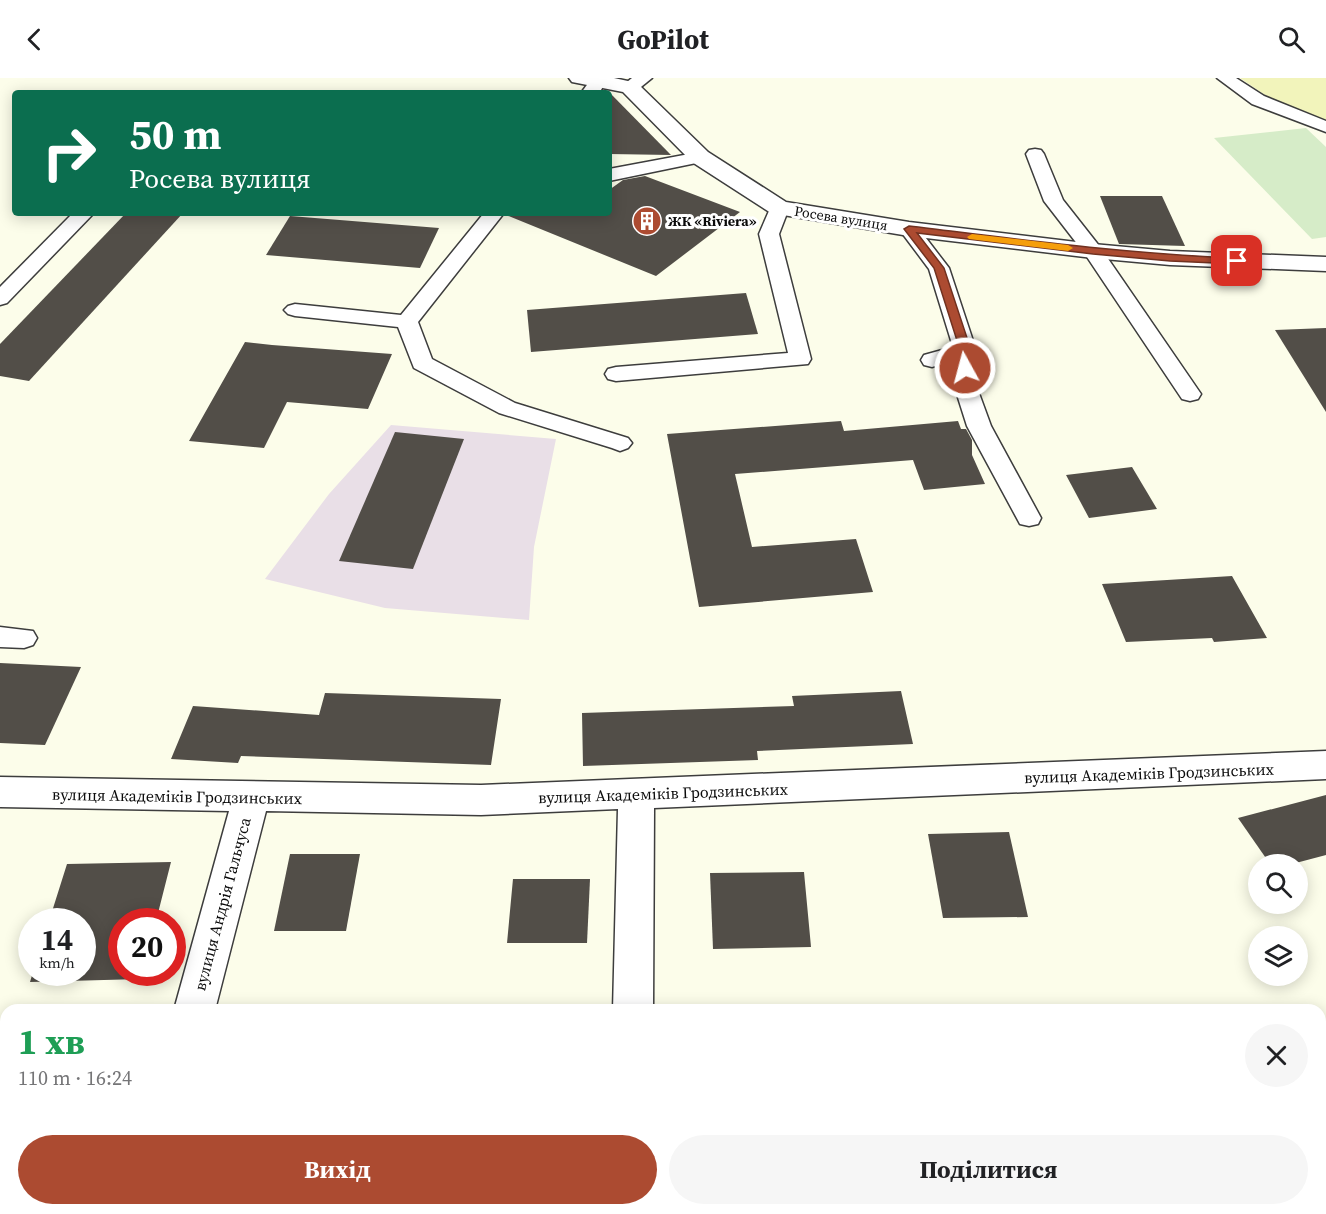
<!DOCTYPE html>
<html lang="uk">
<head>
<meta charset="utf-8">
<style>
  :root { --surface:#fff; --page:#f6f6f6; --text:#202124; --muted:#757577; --accent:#ac4b31 }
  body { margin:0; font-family:"Source Serif 4",serif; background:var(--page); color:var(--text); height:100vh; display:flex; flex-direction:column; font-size:22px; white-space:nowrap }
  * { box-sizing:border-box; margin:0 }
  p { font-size:20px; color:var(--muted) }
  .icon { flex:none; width:33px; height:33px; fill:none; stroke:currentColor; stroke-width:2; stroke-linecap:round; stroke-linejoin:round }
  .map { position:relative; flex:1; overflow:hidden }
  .details { position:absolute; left:0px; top:926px; width:1326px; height:212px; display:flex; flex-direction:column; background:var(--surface); border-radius:18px 18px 0 0; box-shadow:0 3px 15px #0003 }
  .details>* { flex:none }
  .hud { position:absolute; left:12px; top:12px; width:600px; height:126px; border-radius:6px; box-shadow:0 3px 15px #0003; background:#0b6e4f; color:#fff; overflow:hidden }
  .tools { position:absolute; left:1248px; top:776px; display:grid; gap:12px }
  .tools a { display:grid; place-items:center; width:60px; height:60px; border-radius:50%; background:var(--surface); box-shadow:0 3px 15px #0003; font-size:30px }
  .speed { position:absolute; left:18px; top:830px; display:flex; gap:12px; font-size:30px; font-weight:700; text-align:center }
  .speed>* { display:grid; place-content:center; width:78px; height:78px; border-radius:50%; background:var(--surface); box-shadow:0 3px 15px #0003; line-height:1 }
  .speed small { font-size:15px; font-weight:400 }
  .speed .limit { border:9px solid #d22; background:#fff; color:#111 }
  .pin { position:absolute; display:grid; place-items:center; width:51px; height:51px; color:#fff; margin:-26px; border-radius:12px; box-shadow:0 3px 9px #0006 }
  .me { position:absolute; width:66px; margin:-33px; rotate:353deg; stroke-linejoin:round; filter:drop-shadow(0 0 4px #0008) }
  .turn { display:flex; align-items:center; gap:21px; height:126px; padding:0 18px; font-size:27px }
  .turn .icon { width:78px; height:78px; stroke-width:2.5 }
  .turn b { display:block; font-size:42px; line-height:51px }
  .round { display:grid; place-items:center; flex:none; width:63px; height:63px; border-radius:32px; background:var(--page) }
  .overview { display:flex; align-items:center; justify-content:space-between; height:102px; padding:0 18px }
  h1 { font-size:36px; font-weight:700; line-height:45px; color:#1e9e55 }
  .primary-button { display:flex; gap:12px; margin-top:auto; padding:12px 18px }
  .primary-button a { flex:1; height:69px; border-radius:36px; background:var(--accent); color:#fff; font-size:24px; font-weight:700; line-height:69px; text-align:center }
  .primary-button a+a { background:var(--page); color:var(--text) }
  header { display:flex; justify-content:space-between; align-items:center; height:78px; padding:0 18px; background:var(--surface); font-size:27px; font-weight:700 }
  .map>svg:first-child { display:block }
  .industrial { fill:#e9dfe7 }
  .sand { fill:#f2f4bb }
  .pitch { fill:#d6ecc8 }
  .building { fill:#524e48 }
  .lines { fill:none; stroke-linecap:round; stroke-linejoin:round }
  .lane-casing { stroke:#3d3d3d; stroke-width:3 }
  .street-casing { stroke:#3d3d3d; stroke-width:3 }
  .lane { fill:#fff; fill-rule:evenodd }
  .street { fill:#fff; fill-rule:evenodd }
  .route { fill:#ac4b31; stroke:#703120; stroke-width:1.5 }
  .slow { fill:#f59e0b }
  .labels { text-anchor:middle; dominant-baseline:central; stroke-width:6; stroke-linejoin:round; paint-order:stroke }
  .far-street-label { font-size:14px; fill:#0a0a0a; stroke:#fff }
  .far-poi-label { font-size:14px; font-weight:bold; fill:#0a0a0a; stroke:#fff; text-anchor:start }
  .street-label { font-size:16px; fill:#0a0a0a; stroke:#fff }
</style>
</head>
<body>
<header><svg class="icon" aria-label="back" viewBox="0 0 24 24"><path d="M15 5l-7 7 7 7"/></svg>GoPilot<svg class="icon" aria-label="search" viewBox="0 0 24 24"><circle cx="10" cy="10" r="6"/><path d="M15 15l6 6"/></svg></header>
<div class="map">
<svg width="1326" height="1136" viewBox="0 0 1326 1136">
  <rect width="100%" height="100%" fill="#fcfdea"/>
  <!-- industrial -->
  <polygon class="industrial" points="391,347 556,361 534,469 529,542 385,530 265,501 329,416"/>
  <!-- sand -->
  <polygon class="sand" points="1240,0 1326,0 1326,43 1268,19"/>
  <!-- pitch -->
  <polygon class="pitch" points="1306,50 1326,69 1326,159 1312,161 1214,60"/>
  <!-- building -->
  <g class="building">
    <polygon points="609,14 671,77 609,76"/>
    <polygon points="645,98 740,134 656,198 506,137 609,135 609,112 623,102"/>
    <polygon points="1100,118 1162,118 1185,168 1119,166"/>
    <polygon points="126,135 183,135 29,303 0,298 0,266"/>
    <polygon points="290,138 439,150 420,190 266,177"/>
    <polygon points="746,215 758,256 531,274 527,232"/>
    <polygon points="1326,250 1326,334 1275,252"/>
    <polygon points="245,264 272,267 392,276 368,331 287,324 264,370 189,363"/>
    <polygon points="841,343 844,353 958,343 961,351 966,351 972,362 972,377 985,406 924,412 913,382 735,396 752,469 856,461 873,514 699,529 667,356"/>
    <polygon points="395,354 464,361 413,491 339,483"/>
    <polygon points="1132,389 1157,431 1089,440 1066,397"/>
    <polygon points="1232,498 1267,560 1214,564 1212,560 1126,564 1102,506"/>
    <polygon points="0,585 81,589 45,667 0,665"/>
    <polygon points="901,613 913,666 757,673 758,682 583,688 582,635 794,628 792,618"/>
    <polygon points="325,615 501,621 491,687 241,678 238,685 171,681 193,628 319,637"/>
    <polygon points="1326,717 1326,777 1292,786 1270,786 1238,740"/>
    <polygon points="1009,754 1028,839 943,840 928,756"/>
    <polygon points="290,776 360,776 346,853 274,853"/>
    <polygon points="171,784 156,843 122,843 122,894 143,894 141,901 30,904 33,894 82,894 82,843 49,843 67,786"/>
    <polygon points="804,794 811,869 713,871 710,795"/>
    <polygon points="513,801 590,801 587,865 507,865"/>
  </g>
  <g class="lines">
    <!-- lane casing -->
    <g class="lane-casing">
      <g id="lane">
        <polygon points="592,0 602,0 606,4 599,15 581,15"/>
        <polygon points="632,0 652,0 636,13 624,13 621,9"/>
        <polygon points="1217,0 1236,0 1264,18 1326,43 1326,54 1252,26"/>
        <polygon points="1035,71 1041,72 1044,76 1063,122 1100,169 1201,316 1198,321 1190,323 1182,321 1085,176 1044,123 1026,76 1029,72"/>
        <polygon points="700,74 706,75 709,79 706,83 609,103 609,91"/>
        <polygon points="779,124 786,126 789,130 779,156 811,281 808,286 616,303 608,301 605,296 608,291 616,289 788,275 759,156 772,126"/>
        <polygon points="73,135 94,135 7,225 0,227 0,209"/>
        <polygon points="484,135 504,135 418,244 432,281 515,325 628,360 632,365 628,370 620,373 612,370 499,335 414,290 398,249 295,238 288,236 284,232 288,228 295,226 401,237"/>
        <polygon points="909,145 916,147 949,190 976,272 976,307 991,348 1041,440 1038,446 1029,448 1020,446 967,348 954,307 954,282 932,289 924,287 921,282 924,277 953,269 929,191 899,151 902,147"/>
        <polygon points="0,549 33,553 37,560 33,567 24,570 0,569"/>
      </g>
    </g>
    <!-- street casing -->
    <g class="street-casing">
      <g id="street">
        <polygon points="569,0 614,0 637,5 708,74 786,124 909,144 1093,166 1170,173 1326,179 1326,193 1170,187 1093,180 909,158 771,135 692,84 623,14 572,4"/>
        <polygon points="1326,673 1326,701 654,730 653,932 613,932 618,731 481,737 266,733 215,932 174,932 229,733 0,729 0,699 481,707"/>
        <polygon points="118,1131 164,1131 162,1136 116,1136"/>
        <rect x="607" y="1131" width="46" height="5"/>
      </g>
    </g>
    <!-- lane -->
    <use href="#lane" class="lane"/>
    <!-- street -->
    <use href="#street" class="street"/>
  </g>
  <!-- route -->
  <path class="route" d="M909 148C1018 161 1127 176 1237 180L1242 183 1237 186 1170 183 1093 176 917 155 944 190 971 272V290L965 293 959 290 960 272 934 190 904 151Z"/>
  <!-- slow -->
  <polygon class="slow" points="972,156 1068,167 1073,170 1068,173 969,161 967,159"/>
  <!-- icons -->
  <defs>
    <g id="building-disc" transform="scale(1.5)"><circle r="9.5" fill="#ac4b31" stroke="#fff"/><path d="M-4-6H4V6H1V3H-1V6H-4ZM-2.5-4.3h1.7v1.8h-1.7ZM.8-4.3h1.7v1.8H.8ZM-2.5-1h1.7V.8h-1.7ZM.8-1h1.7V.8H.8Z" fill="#fff"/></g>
  </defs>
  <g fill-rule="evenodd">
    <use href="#building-disc" x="647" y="143"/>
  </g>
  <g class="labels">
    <!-- far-street labels -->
    <g class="far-street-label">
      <text transform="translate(841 140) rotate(9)">Росева вулиця</text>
    </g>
    <!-- far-poi labels -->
    <g class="far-poi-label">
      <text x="668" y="143">ЖК «Riviera»</text>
    </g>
    <!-- street labels -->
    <g class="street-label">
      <text transform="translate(1149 695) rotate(-2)">вулиця Академіків Гродзинських</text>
      <text transform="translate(663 715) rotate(-2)">вулиця Академіків Гродзинських</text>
      <text transform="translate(177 718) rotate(1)">вулиця Академіків Гродзинських</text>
      <text transform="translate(222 826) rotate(-75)">вулиця Андрія Гальчуса</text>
    </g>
  </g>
</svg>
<div class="tools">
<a><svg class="icon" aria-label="search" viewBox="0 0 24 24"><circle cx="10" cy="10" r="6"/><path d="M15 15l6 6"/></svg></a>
<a><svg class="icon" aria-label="layers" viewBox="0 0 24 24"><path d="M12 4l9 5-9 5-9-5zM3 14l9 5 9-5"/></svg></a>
</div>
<div class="speed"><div>14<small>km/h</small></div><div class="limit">20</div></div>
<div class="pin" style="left:1237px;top:183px;background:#d93025"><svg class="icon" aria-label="arrive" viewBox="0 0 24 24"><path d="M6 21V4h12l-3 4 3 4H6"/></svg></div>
<svg class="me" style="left:965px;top:290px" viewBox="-20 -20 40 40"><circle r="17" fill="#ac4b31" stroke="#fff" stroke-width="3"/><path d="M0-11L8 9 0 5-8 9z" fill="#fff"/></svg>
<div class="hud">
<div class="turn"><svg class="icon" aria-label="right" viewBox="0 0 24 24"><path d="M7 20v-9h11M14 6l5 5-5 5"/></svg><div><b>50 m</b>Росева вулиця</div></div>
</div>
<section class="details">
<div class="overview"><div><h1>1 хв</h1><p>110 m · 16:24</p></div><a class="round"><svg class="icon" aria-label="close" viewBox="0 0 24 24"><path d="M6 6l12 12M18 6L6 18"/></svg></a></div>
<div class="primary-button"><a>Вихід</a><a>Поділитися</a></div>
</section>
</div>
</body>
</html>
